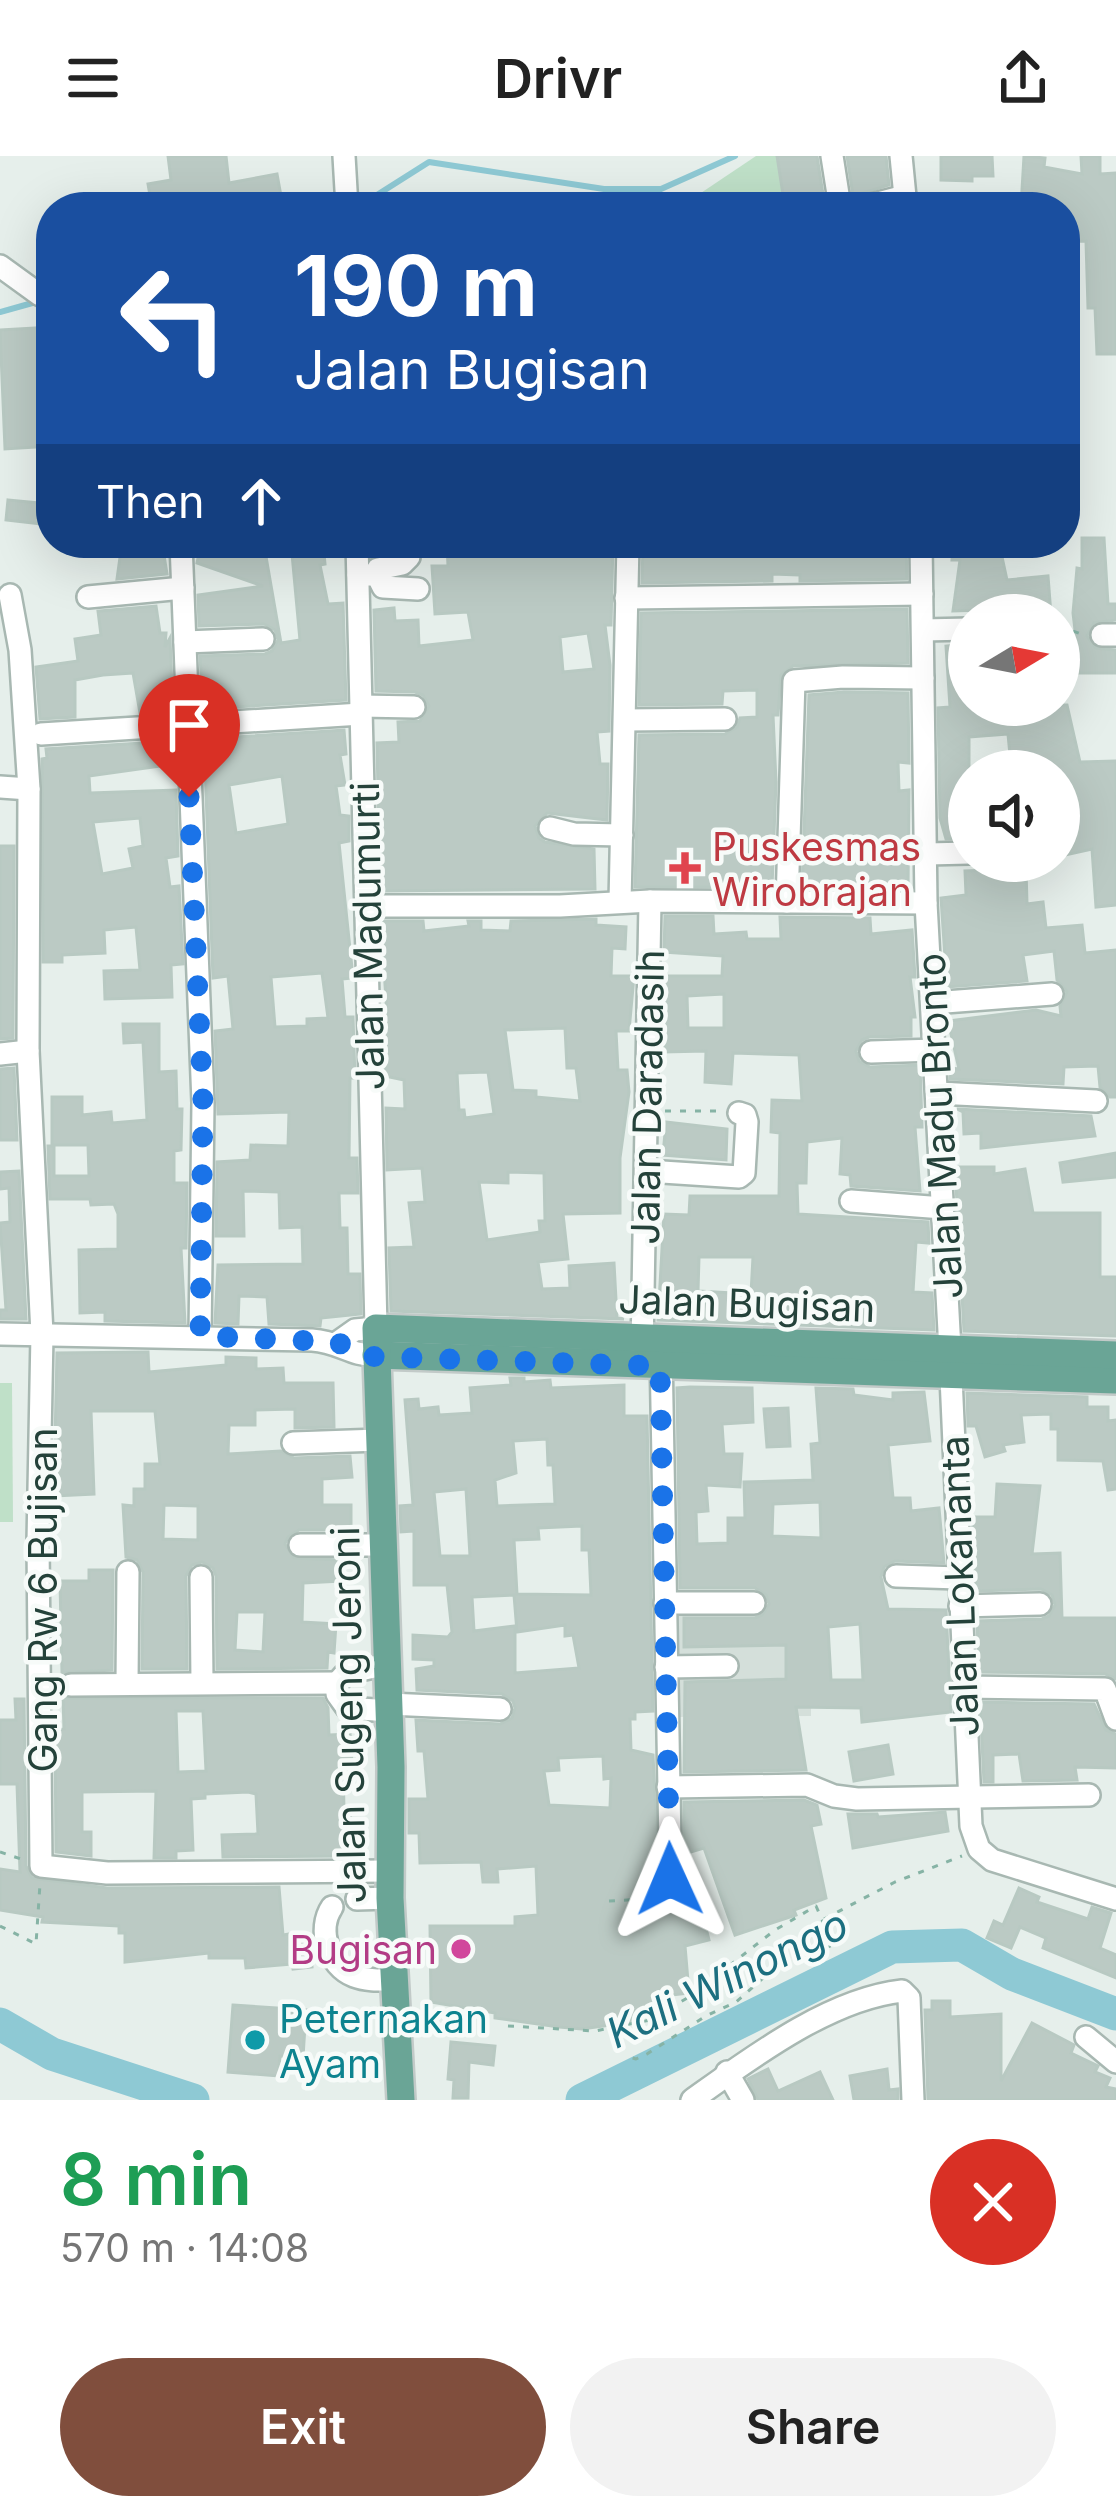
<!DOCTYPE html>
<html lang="en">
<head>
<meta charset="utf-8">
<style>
  :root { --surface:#fff; --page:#f2f2f2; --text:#222; --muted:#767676; --accent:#804e3d }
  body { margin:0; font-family:Inter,sans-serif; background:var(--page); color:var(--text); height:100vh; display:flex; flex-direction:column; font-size:45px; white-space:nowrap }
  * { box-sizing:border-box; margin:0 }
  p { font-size:39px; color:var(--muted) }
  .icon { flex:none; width:66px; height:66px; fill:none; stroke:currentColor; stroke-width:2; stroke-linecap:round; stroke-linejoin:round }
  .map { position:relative; height:1944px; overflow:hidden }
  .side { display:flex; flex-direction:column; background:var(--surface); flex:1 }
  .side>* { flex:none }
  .top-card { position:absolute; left:36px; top:36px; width:1044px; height:366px; border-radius:48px; box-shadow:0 12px 48px #0002; background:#1a4fa0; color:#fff; overflow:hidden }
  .needle { width:78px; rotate:80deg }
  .tools { position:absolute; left:948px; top:438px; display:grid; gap:24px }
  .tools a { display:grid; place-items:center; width:132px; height:132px; border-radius:50%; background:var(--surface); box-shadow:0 12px 48px #0002; font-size:60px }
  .pin { position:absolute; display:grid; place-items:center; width:102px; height:102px; color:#fff; margin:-123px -51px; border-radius:50% 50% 50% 0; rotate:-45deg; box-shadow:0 0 12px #0007 }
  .pin .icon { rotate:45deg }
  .me { position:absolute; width:132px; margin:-66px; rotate:359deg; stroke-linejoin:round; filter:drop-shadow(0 0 9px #0008) }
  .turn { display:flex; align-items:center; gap:42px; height:252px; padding:0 60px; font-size:54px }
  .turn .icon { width:156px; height:156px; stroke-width:2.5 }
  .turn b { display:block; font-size:84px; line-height:102px }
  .then { display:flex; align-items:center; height:114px; padding:0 60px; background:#0003; gap:24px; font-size:45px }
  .round { display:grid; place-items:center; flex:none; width:126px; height:126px; border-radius:63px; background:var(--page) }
  .overview { display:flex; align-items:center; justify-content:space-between; height:204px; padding:0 60px }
  h1 { font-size:72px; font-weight:600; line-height:90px; color:#1e9e55 }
  .action { display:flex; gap:24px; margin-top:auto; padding:24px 60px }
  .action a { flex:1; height:138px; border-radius:72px; background:var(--accent); color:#fff; font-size:48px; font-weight:600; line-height:138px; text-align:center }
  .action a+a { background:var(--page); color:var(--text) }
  header { display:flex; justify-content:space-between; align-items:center; height:156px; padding:0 60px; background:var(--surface); font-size:54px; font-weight:600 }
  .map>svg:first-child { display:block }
  .built { fill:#d4dfda }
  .green { fill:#bfe0c8 }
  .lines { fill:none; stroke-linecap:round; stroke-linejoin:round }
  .stream { stroke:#8ec9d4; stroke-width:6 }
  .river { stroke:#8ec9d4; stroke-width:33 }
  .building { fill:#bbcac4; stroke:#b8c9c2; stroke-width:3; fill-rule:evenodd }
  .minor-casing { stroke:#a8b8b2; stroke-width:26 }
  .major-casing { stroke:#c2cac8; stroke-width:32 }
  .path { stroke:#86b3a5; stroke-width:3; stroke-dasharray:6 9; stroke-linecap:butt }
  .minor { stroke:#fff; stroke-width:21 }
  .major { stroke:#6aa596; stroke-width:27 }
  .route { stroke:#1a73e8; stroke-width:21; stroke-dasharray:0 37.8 }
  .health-dot { fill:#e0444e; stroke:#f7fbf9; stroke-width:4.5 }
  .hotel-dot { fill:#d1479c; stroke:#f7fbf9; stroke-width:4.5 }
  .culture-dot { fill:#0f9aa8; stroke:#f7fbf9; stroke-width:4.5 }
  .labels { text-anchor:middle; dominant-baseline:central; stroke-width:9; stroke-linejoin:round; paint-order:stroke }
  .health-label { font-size:39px; fill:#be3a42; stroke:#f7fbf9; text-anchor:start }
  .street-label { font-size:39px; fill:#24423a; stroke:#f7fbf9 }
  .hotel-label { font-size:39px; fill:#b23c85; stroke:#f7fbf9; text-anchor:end }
  .culture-label { font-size:39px; fill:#0d838f; stroke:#f7fbf9; text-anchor:start }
  .water-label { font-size:42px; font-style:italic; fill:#1c6f80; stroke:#f7fbf9 }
</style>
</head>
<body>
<header><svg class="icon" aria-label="menu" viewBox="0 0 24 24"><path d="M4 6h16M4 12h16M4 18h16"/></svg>Drivr<svg class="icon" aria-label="share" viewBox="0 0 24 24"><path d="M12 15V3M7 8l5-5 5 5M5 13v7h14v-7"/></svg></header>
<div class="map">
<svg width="1116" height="1944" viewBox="0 0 1116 1944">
  <rect width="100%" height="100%" fill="#e6efeb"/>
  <!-- built -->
  <polygon class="built" points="672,1457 811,1458 811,1560 674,1561"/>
  <!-- green -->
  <g class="green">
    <polygon points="756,0 778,0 786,51 680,51"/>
    <polygon points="0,1227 12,1227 13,1366 0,1366"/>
  </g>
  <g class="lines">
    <!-- stream -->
    <g class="stream">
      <polyline points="351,48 369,44 429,6 604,33 661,33 735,0"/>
      <polyline points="0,156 36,146"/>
    </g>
    <!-- river -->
    <g class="river">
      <polyline points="0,1868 52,1898 193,1944"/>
      <polyline points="582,1944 892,1791 962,1789 1012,1818 1116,1858"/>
    </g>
  </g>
  <!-- building -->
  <g class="building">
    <polygon points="168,0 226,0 229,27 277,18 281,40 230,51 152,51 148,28 171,24"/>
    <polygon points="777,0 817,0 825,51 785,51"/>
    <polygon points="847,0 886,0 889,29 853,40"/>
    <polygon points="941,0 992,0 993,20 972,20 972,25 941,24"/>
    <polygon points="1024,0 1045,2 1044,11 1082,18 1081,0 1100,0 1100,18 1116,17 1116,198 1097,198 1095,152 1088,152 1086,85 1065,86 1065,51 1021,51"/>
    <polygon points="51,171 51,290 5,293 0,174"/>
    <polygon points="8,344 51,348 51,364 42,364 42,368 6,364"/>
    <polygon points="1082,382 1104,382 1108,448 1116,448 1116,464 1094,467 1087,480 1096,492 1116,494 1116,517 1067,517 1070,492 1077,491 1073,457 1077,412 1082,413"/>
    <polygon points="122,387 162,387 167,418 117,423"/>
    <polygon points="201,387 236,387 233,395 264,389 281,487 300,484 291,387 323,387 325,408 320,409 328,448 343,447 346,544 203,553 200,500 265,498 272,495 278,484 275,474 264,468 199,470 198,439 263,430 197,407"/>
    <path d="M447 387H522V393H561V387H613L611 469H605L610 509 609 575 597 576 600 608H608L607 664 547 657 535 670 539 682 545 686 594 693 595 733 380 735 377 587 399 586 398 566 420 565 429 550 423 539 415 536 376 535 374 454 394 452 395 465 418 464 419 490 473 484 468 456 435 458 432 410H448ZM588 477 594 513 563 516 560 481Z"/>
    <polygon points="643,387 906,387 907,423 800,425 800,419 772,418 772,425 642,427"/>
    <polygon points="953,387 999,387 1007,424 1048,420 1051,459 1015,459 1014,453 953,455 960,404 952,404"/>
    <polygon points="156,450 160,477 166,477 165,491 170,482 173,555 140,557 133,517 103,519 75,524 75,561 40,563 36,511 78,505 75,483 101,479 98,455"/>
    <polygon points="907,453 908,507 793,510 781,519 778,559 773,559 776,626 772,731 635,731 639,579 725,578 737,571 740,562 757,561 757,534 723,535 722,548 639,549 641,457"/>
    <polygon points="969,488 969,550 1067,549 1080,606 1116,605 1116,749 1096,751 1092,693 1061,700 1059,661 1066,660 1059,615 1035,615 1032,597 1010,599 1008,578 969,581 969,682 946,683 940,662 938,552 950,551 946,490"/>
    <polygon points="844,536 908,537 909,607 898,606 899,635 909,634 908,732 802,731 809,539"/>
    <path d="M344 574 346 598 340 599 345 629 336 630 340 659 349 660V685L339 687 353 822 342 823 345 861H353L355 922H350L349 1002H357L358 1037H339L340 1072H347L348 1118H360L361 1158 321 1162 320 1170 269 1168 267 1141 239 1140 238 1168 215 1167 218 1109 303 1108 302 1071 280 1072 279 1036 243 1035 244 1080H216L217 1006 250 1004 251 989 288 990 289 956 218 958 215 875 233 873 228 820 213 822 204 583ZM282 620 288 668 236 677 229 629ZM322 817 328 862 307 863V870L275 871 271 821Z"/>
    <path d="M174 585 175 608 89 620 90 637 176 634 178 700 166 702 170 731 179 730 183 808 171 809 172 841 105 843 104 815 140 814 136 771 104 774 105 797 62 799V806H43L42 603 47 602 46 593ZM140 662 143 690 129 693 133 712 102 718 93 666Z"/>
    <polygon points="0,690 14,690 13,882 0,883"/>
    <polygon points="1026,713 1027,748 1043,746 1046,772 1082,769 1085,797 1116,794 1116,941 1110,941 1100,931 1098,910 1064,911 1063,928 950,923 950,912 959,913 948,865 1036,854 1061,860 1060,850 1067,836 1057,824 1054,795 1023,799 1027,825 947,831 941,742 966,739 965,715"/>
    <path d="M665 760H713L714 778 746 776 747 783H781L780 761 870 762 871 778 912 774 915 821H910L915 861H911V880L869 881 862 884 856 895 859 905 870 911 920 909 922 971H915L920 1035 851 1030 850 1019 840 1018 842 982 807 986 806 1027H797L798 1058 928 1066 929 1087 916 1086 913 1136 932 1137 934 1174 658 1164 664 1058 689 1059 690 1040H779L780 977 771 976 772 944 802 945 799 899 733 897 731 928 705 926 706 895 664 896V820H722L723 800 664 796ZM724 838V872H688L687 840ZM699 1101H753L751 1138 698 1135Z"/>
    <path d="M596 763V769L626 771 625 793 612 792 611 820H634L629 875H616L618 914H627L629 936 620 1002V1057L563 1058 568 1103 538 1106 542 1133 570 1132 569 1110 614 1107 617 1162 624 1163 391 1155 389 1092 414 1091 409 1047 425 1046 422 1012 387 1014 386 952 405 953 404 924 385 920 383 860H387L381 765H423L424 775 469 770 468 765H481V774L510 775 511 765ZM565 872 567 912H576L580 945 536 941V935L513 934 505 874ZM488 916 494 958 465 962 464 954H459L457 917ZM508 1016 544 1017 545 1065H539L540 1076 487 1084 479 1026 508 1027Z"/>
    <polygon points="123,868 159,868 159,916 176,915 177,953 182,953 181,994 174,995 174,1027 187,1027 186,1092 181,1092 185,1167 105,1165 105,1156 80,1157 79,1094 118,1093 118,1058 114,1048 91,1049 90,1043 50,1043 48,990 54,990 54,1020 89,1020 88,989 52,989 52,941 82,941 82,959 111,956 112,967 147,964 143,886 124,887"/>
    <polygon points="14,912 17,984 0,984 0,913"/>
    <polygon points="957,953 1091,960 1095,980 981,992 981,977 964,978 963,956"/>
    <polygon points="666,966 727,973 726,1004 663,999"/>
    <polygon points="1116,997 1116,1021 1063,1026 1060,1007"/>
    <polygon points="955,1011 994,1011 994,1018 1025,1013 1033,1057 1100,1057 1100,1121 1116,1121 1116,1180 964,1175"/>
    <polygon points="19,1015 26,1163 0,1163 0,1154 6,1154 0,1067 10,1066 9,1032 0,1033 0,1016"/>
    <path d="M148 1196 149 1216 226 1209V1201L256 1202V1213L283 1212 284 1227H333L334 1271 295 1272V1253L255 1254V1269H229L228 1298 281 1295 294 1302 350 1300 352 1321 322 1323V1349H351V1374H299L288 1381 285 1388 294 1402 341 1404V1425L303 1427 302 1466 336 1468 334 1497 328 1496 327 1512 217 1513 216 1420 213 1412 202 1406 192 1409 186 1420 187 1513H142L143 1416 137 1404 126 1401 123 1349 134 1350V1333H145V1308H160L155 1255H91L94 1338 55 1340 54 1329 57 1197ZM164 1349 198 1350V1384L163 1383ZM237 1456H265L263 1496 235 1494Z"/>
    <path d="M510 1222H524V1226L550 1224 551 1232 624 1229V1260H647L653 1555 635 1556V1563H630L631 1594 653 1599 658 1698 671 1704 684 1695V1646L804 1644 817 1649 821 1668 811 1670 826 1742 794 1754 796 1759 735 1779 704 1692 687 1697 709 1784 685 1790 689 1837 655 1841 657 1856 631 1859 632 1866 582 1873 559 1871 495 1862V1857L431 1846 430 1770H515V1761L538 1759 536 1710 497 1713 498 1726H483L481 1706 420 1707 419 1677H409V1643H428L424 1595H418L416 1564 500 1568 512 1562 515 1552 513 1545 502 1538 417 1534 416 1513 434 1510V1504L413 1503V1479L448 1481 452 1476 447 1429H414V1375L401 1376 400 1350 413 1349 405 1244 418 1243 419 1253 438 1251 439 1259 472 1257 470 1232 511 1229ZM547 1283 548 1309H553L555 1348 497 1350 495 1324 516 1317 513 1285ZM466 1333 470 1400H440L434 1336ZM582 1370V1394H589L591 1439 517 1438 514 1384 539 1383 538 1372ZM514 1439 517 1476 565 1469V1480L573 1479 579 1512 515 1517V1470L474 1475 472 1441ZM603 1600 604 1623 611 1622 610 1652 549 1649 544 1615 559 1614 558 1602Z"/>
    <path d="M690 1231 752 1232 753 1266 722 1268 724 1298H742L740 1331 706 1329 708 1355 696 1356 697 1388 728 1387V1362H745L744 1326 813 1324 811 1288 820 1287 816 1232 853 1233 854 1239 893 1244V1237L924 1236 930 1285 888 1289 893 1342H910L911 1355 939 1352 944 1407 895 1405 884 1411 881 1421 888 1453 946 1454 951 1556 862 1566 861 1552 796 1551 806 1614 684 1616 685 1526 786 1523V1489L684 1491V1462H755L762 1459 769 1448 766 1439 755 1432H680L677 1232ZM820 1346 821 1382 772 1380 773 1348ZM860 1468 863 1524H831L828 1471Z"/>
    <polygon points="967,1237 1087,1241 1087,1251 1108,1251 1108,1265 1116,1264 1116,1333 1108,1334 1103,1305 1058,1304 1058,1273 1051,1273 1051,1258 1021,1259 1024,1286 1003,1289 1005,1295 985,1301 976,1270 968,1270"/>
    <polygon points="788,1252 790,1290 767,1291 764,1253"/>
    <polygon points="997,1328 1040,1330 1032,1398 1060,1397 1062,1462 1116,1462 1116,1523 1105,1518 979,1516 977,1465 1042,1463 1049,1460 1055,1449 1052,1439 1041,1433 976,1435 972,1361 995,1361"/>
    <polygon points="89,1414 113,1414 112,1514 62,1517 60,1425 89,1425"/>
    <path d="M63 1542H323L328 1552 329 1579 350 1578 352 1607H343L344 1654H350V1679H344L343 1700 223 1701 222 1679 258 1678 256 1638 248 1636 205 1638V1642L191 1643 193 1694 176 1695V1702H154L156 1635 82 1636V1676H91V1700L56 1696 55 1574 64 1573ZM176 1555H203L206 1615 178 1616Z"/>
    <polygon points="15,1543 24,1543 26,1710 32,1722 107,1732 279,1731 283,1779 289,1778 289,1788 310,1786 312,1811 293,1813 292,1808 246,1812 245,1802 209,1802 209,1797 125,1806 125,1777 119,1777 119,1770 42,1766 43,1761 0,1754 0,1713 20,1716 17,1628 0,1628 0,1564 16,1564"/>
    <polygon points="980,1546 1094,1548 1106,1574 1116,1578 1116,1612 1075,1611 1077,1624 1023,1625 1019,1598 993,1599 993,1626 984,1626"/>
    <polygon points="888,1589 893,1618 854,1625 849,1596"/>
    <polygon points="945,1656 948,1675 853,1692 848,1658 877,1658 878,1661"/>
    <polygon points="1019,1732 1039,1741 1037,1746 1088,1763 1092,1751 1111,1757 1100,1792 1116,1799 1116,1822 1043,1792 1046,1782 1020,1771 1011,1792 987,1782 994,1765 1003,1769"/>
    <polygon points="932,1845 950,1845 950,1861 1001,1858 1001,1925 1032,1867 1074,1889 1071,1897 1098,1910 1095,1916 1110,1922 1106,1931 1116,1933 1116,1944 928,1944 925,1854 932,1854"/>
    <polygon points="233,1849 306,1854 303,1901 280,1900 278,1920 228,1916"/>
    <polygon points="451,1886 495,1890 493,1909 469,1906 468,1942 453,1942 454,1924 448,1923"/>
    <polygon points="768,1913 778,1935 820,1916 833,1944 758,1944 748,1923"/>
    <polygon points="887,1913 889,1934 898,1933 898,1944 854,1944 850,1920"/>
  </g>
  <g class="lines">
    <!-- minor casing -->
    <g class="minor-casing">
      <g id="minor">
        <polyline points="344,0 347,51"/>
        <polyline points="832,0 840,51"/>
        <polyline points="901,0 906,51"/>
        <polyline points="863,51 905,40"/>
        <polyline points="0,110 40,139 51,138"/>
        <polyline points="181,387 203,947 200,1180"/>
        <polyline points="921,387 926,747 950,1194"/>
        <polyline points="358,419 377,419 383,431 418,433"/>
        <polyline points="377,419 378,413 402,408 409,401"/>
        <polyline points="10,439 20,494 29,633 28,895 42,1178 38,1386 41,1710 107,1717 389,1715"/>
        <polyline points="88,441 183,432"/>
        <polyline points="626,442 922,438"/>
        <polyline points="923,474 969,473"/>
        <polyline points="1102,479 1116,479"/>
        <polyline points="185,486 263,483"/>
        <polyline points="361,550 414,551"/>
        <polyline points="625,564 725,563"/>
        <polyline points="41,578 361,558"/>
        <polyline points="0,631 29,633"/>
        <polyline points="550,672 574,678 622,679"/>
        <polyline points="927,698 969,697"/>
        <polyline points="620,746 628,387"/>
        <polyline points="787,746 794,525 843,521 923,522"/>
        <polyline points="366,750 560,750 650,745 926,747"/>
        <polyline points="932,847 1052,838"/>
        <polyline points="871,896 935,894"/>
        <polyline points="0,898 28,895"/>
        <polyline points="937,937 1096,945"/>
        <polyline points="647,1015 739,1021 744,1017 747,966 745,959 739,957"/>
        <polyline points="851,1045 943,1052"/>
        <path d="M0 1178 312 1184C341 1186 350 1200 376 1199"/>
        <polyline points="338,1186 355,1174 376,1172 357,387"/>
        <polyline points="642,1194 650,745"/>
        <polyline points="661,1195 670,1689"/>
        <polyline points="951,1221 971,1670 979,1693 992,1704 1116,1743"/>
        <polyline points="293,1287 379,1284"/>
        <polyline points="300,1389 383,1389"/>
        <polyline points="896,1420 959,1422"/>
        <polyline points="201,1421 202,1527"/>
        <polyline points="665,1447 754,1447"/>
        <polyline points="960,1450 1040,1448"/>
        <polyline points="388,1508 346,1517 337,1527 337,1538 347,1552 389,1555"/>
        <polyline points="666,1511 727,1510"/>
        <polyline points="127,1527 128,1416"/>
        <polyline points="71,1529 337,1527"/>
        <polyline points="963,1531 1105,1533 1116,1563"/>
        <polyline points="389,1548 500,1553"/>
        <polyline points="668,1631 807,1629 834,1640 857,1643 1089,1639"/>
        <polyline points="357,1743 390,1742"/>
        <path d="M332 1751C317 1773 328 1810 354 1820 367 1825 382 1824 396 1824"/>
        <polyline points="1086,1881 1116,1906"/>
        <polyline points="727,1916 743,1944"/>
        <path d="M692 1944C751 1902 829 1843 902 1835L909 1842 913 1944"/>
      </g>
    </g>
    <!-- major casing -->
    <g class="major-casing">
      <g id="major">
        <polyline points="376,1199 1116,1224"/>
        <polyline points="401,1944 390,1742 391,1611 376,1172 1116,1199"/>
      </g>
    </g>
    <!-- path -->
    <g class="path">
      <polyline points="1059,470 1084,479"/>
      <polyline points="665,955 722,955"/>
      <polyline points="0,1696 21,1703"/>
      <polyline points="609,1745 663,1742 669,1731 670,1709"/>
      <polyline points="824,1763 895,1726 962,1700"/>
      <polyline points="0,1770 36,1788 40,1728"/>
      <polyline points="508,1870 595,1875 650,1864 689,1841 775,1774 816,1750 833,1789 778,1809 736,1846 706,1860 647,1898 636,1903 626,1900"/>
    </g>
    <!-- minor -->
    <use href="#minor" class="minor"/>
    <!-- major -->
    <use href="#major" class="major"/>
  </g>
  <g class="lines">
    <!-- route -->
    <polyline class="route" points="189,641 203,946 200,1180 338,1186 357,1200 660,1210 670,1723"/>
  </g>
  <!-- markers -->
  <path class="health-dot" d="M679 694h12v12h12v12h-12v12h-12v-12h-12v-12h12z"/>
  <circle class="hotel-dot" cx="461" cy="1793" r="12"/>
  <circle class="culture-dot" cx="255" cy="1884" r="12"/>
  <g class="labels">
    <!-- health labels -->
    <g class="health-label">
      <text x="712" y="690">Puskesmas<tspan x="712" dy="45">Wirobrajan</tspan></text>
    </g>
    <!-- street labels -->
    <g class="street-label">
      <text transform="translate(367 780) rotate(-91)">Jalan Madumurti</text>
      <text transform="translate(647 941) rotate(-89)">Jalan Daradasih</text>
      <text transform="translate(939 970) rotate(-93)">Jalan Madu Bronto</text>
      <text transform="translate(747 1147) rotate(2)">Jalan Bugisan</text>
      <text transform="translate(959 1430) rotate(-92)">Jalan Lokananta</text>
      <text transform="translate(42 1444) rotate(-90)">Gang Rw 6 Bujisan</text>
      <text transform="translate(348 1559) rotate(-91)">Jalan Sugeng Jeroni</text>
    </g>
    <!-- hotel labels -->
    <g class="hotel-label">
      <text x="437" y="1793">Bugisan</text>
    </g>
    <!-- culture labels -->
    <g class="culture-label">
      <text x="279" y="1862">Peternakan<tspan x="279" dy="45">Ayam</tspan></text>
    </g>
    <!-- water labels -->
    <g class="water-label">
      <text transform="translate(727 1822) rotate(-26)">Kali Winongo</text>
    </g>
  </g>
</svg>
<div class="tools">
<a><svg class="needle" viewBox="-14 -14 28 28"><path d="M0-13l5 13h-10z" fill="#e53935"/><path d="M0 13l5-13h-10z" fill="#767676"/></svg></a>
<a><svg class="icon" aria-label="sound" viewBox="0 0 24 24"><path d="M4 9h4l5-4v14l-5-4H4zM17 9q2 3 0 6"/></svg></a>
</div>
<div class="pin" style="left:189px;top:641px;background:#d93025"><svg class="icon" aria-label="arrive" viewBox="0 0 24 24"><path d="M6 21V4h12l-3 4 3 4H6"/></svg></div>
<svg class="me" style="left:670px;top:1723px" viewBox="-20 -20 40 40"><path d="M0-17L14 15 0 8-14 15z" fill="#1a73e8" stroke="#fff" stroke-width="4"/></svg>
<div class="top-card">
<div class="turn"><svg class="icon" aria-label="left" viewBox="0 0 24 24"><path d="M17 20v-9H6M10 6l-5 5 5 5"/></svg><div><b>190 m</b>Jalan Bugisan</div></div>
<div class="then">Then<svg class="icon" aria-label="ahead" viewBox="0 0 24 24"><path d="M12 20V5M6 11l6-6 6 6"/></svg></div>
</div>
</div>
<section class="side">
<div class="overview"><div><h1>8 min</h1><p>570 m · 14:08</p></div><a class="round" style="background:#d93025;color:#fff"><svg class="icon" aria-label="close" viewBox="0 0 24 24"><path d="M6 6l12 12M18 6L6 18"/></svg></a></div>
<div class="action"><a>Exit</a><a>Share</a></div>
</section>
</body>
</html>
